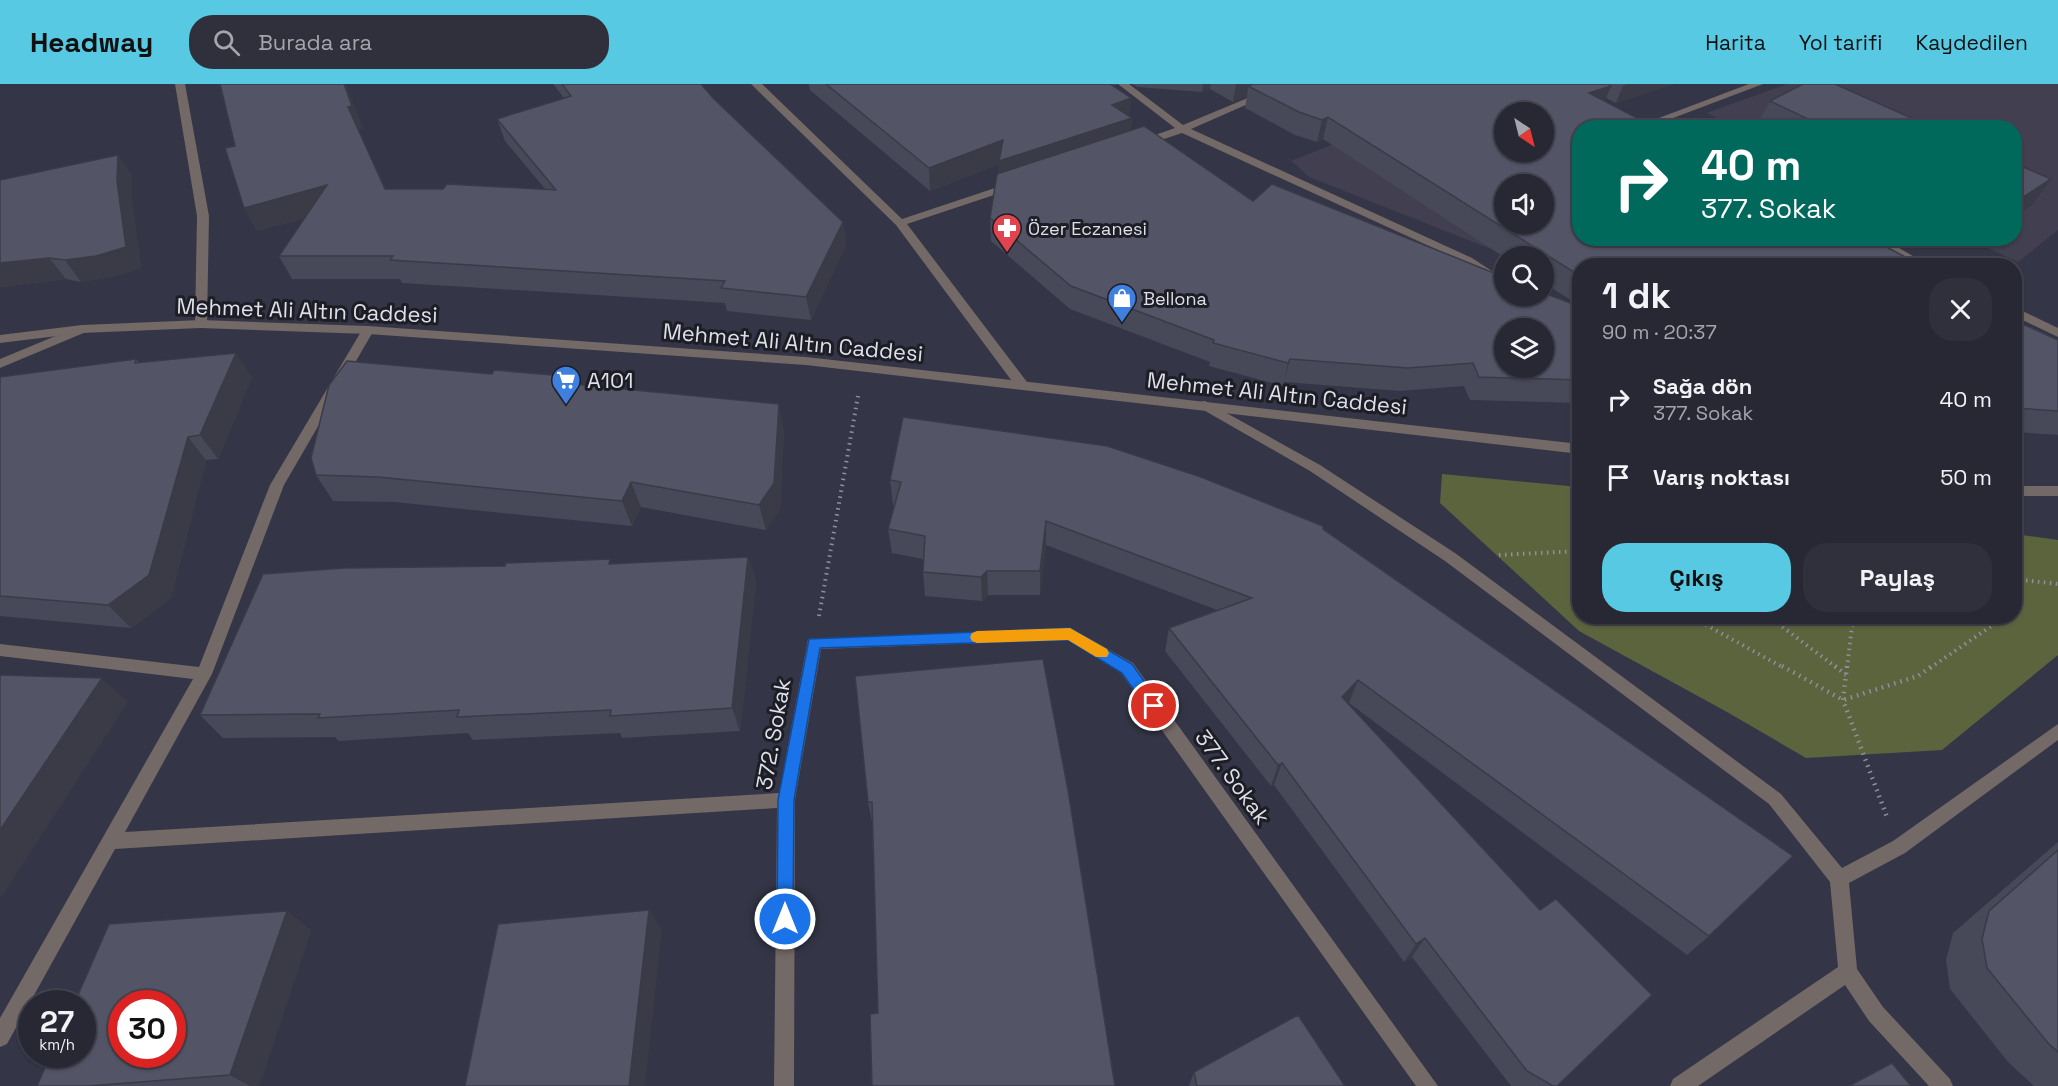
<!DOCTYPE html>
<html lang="tr">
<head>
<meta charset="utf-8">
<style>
  :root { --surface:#272834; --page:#2f303c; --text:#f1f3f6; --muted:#a4a6ac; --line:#43444f; --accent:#57c9e2 }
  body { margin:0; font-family:"Space Grotesk",sans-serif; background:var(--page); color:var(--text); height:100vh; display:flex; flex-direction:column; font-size:22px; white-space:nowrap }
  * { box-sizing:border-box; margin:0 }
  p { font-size:20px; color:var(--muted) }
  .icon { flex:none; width:33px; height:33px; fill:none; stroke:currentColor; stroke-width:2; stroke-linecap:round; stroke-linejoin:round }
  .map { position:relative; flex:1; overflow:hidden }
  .panel { position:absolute; left:1572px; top:174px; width:450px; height:366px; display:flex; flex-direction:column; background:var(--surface); border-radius:24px; box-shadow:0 2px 4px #0004,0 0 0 2px var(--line) }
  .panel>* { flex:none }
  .top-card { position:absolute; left:1572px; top:36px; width:450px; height:126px; border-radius:24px; box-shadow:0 2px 4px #0004,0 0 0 2px var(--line); background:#00695c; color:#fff; overflow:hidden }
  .needle { width:39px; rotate:145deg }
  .tools { position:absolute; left:1494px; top:18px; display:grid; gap:12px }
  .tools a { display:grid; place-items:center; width:60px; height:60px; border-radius:50%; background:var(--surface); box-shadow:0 2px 4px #0004,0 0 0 2px var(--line); font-size:30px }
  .speed { position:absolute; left:18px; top:906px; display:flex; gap:12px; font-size:30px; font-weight:700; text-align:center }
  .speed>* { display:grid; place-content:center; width:78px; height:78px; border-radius:50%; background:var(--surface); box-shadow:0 2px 4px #0004,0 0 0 2px var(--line); line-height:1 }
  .speed small { font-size:15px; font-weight:400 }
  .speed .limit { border:9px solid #d22; background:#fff; color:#111 }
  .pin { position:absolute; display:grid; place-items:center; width:51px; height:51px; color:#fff; margin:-26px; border:3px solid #fff; border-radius:50%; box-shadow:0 2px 6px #0007 }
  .me { position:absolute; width:66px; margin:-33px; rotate:0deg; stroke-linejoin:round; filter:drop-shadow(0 0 4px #0008) }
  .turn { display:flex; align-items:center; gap:21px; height:126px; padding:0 30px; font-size:27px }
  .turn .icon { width:78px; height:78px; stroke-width:2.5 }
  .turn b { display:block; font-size:42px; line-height:51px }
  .round { display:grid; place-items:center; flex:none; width:63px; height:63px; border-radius:24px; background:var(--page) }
  .headline { display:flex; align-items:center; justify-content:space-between; height:102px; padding:0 30px }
  h1 { font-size:36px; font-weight:700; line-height:45px }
  .primary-button { display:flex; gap:12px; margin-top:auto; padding:12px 30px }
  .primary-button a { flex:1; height:69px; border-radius:24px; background:var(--accent); color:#111; font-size:24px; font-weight:700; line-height:69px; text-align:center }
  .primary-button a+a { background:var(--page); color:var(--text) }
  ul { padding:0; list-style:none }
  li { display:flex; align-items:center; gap:18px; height:78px; padding:0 30px }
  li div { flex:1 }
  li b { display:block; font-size:22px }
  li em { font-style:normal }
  header { display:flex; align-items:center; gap:36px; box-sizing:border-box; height:84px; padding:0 30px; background:var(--accent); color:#111 }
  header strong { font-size:28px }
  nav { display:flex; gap:33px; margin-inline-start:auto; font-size:21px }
  .search { width:420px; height:54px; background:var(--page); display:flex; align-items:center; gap:15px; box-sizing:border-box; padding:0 21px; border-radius:24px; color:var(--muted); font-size:22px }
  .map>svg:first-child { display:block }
  .education { fill:#423f51; fill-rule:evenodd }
  .green { fill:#5c643e }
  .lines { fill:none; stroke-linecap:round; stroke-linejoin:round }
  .path-far1 { stroke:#8f8f9d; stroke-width:4; stroke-dasharray:1.5 4.5; stroke-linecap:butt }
  .path { stroke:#8f8f9d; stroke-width:4.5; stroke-dasharray:1.5 5; stroke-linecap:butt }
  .minor { fill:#736966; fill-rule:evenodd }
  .tertiary { fill:#736966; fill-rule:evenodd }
  .wall { fill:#474858 }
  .shaded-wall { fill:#3a3b47 }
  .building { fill:#535466; stroke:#3a3b47; stroke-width:1.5; fill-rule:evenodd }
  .route { fill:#1a73e8; stroke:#114b97; stroke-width:1.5 }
  .slow { fill:#f59e0b }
  .labels { text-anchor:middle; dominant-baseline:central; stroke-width:6; stroke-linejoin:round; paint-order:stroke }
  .far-poi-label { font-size:18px; fill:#dfdfea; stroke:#1d1e25; text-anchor:start }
  .street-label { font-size:22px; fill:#dfdfea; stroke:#1d1e25 }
  .poi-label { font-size:22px; fill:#dfdfea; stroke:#1d1e25; text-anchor:start }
</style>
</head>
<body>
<header>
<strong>Headway</strong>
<div class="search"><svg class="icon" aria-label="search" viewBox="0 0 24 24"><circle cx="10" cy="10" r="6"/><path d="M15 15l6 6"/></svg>Burada ara</div>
<nav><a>Harita</a><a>Yol tarifi</a><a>Kaydedilen</a></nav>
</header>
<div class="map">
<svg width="2058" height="1002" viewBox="0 0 2058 1002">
  <rect width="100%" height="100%" fill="#343546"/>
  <!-- education -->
  <g class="education">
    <polygon points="1788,0 2058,0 2058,146 2018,178 1968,155 2014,154 2014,44 1737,43 1706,29"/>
    <path d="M1418 22 1579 118 1501 169 1309 93 1291 77 1392 37ZM1504 100H1544V140H1504Z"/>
  </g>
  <!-- green -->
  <polygon class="green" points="1442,390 1579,403 1580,532 2014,532 2015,450 2058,456 2058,571 1942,666 1806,674 1727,628 1579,547 1440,419"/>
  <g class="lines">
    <!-- path-far1 -->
    <g class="path-far1">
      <polyline points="1499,471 1580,467"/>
      <polyline points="2014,495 2058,500"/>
      <polyline points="819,532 858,312"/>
      <polyline points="1690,532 1784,584"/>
      <polyline points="1768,532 1837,584"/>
      <polyline points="1847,584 1852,542 1865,532"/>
      <polyline points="1930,584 2006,532"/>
    </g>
    <!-- path -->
    <g class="path">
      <polyline points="1782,582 1843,616 1918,592 1932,582"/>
      <polyline points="1835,582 1846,591"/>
      <polyline points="1847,582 1843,616 1887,733"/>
    </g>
    <!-- minor -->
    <g class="minor">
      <polygon points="175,0 185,0 209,132 207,240 201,244 195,240 197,132"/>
      <polygon points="751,0 762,0 902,135 1010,99 1018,99 1018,103 907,140 1027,298 1028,301 1027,304 1017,304 896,141"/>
      <polygon points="1118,0 1129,0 1183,41 1281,0 1294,0 1191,45 1472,174 1504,195 1504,203 1464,178 1182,49 1146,61 1138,61 1138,57 1175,44"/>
      <polygon points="1749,0 1763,0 1652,42 1643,40"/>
      <polygon points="82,241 88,245 86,248 0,284 0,275"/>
      <polygon points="368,242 374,246 284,401 212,590 125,748 779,709 808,555 1070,544 1133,579 1438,1002 1416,1002 1121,589 1068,556 821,565 795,716 794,1002 774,1002 777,724 115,765 7,960 0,963 0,934 193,595 0,572 0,560 199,583 270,401 362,246"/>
      <polygon points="1205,317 1320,381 1455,469 1781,710 1842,784 1893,757 2058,640 2058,656 1905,769 1849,799 1857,885 1883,923 1950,995 1953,1002 1929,1002 1869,937 1845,901 1698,1002 1670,1002 1673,995 1838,883 1830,798 1769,720 1445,477 1310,387 1200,324 1198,321 1200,318"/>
    </g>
    <!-- tertiary -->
    <g class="tertiary">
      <polygon points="1867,154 1882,154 1930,182 1915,182"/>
      <polygon points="2014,223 2058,244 2058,253 2014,232"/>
      <polygon points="201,236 368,242 806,273 1580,360 1580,370 806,281 368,250 201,244 82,249 0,259 0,251 82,241"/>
      <rect x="2014" y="402" width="44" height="10"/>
    </g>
  </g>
  <!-- wall -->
  <g class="wall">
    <polygon points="553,0 701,0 713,14 843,138 846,161 811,236 727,227 725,219 402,199 400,195 292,195 279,172 305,134 257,147 244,124 225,64 363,44 358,46 386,105 545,105 505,57 497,35 564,14"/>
    <polygon points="809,0 1117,0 1116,1 1111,1 1131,14 1129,32 1132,34 1131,46 1253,117 1580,225 1580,319 1470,316 1464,302 1400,307 1284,298 1283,302 1209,282 1210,278 1070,225 991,157 990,134 999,89 999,80 930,107 810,6"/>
    <polygon points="1132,0 1674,0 1616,19 1606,14 1605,17 1580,182 1580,222 1544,199 1544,172 1504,173 1323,55 1317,58 1295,51 1245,24 1247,12 1233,18 1210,5 1202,8 1137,3"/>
    <polygon points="1770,17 1934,44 1761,44 1757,41"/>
    <polygon points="118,71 132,92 132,118 141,184 112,193 81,198 66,195 0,203 0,96"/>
    <polygon points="2014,236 2058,256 2058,351 2014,348"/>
    <polygon points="136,275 139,278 252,293 218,375 206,376 171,514 131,544 0,532 0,293"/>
    <polygon points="492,290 577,293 580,301 784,346 780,425 766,446 641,423 632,442 394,418 333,417 316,391"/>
    <polygon points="890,396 1323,445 1709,852 1687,871 1349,619 1348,620 1557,1002 1511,1002 1412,873 1404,878 1274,701 1271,702 1165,567 1169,544 1217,526 1046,461 1040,511 988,511 982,517 925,512 923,488 923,475 892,469 888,445 895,421 893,421"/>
    <polygon points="748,473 756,497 740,647 622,654 620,649 473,656 468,649 339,657 335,653 223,654 200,631 505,482 613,480"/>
    <polygon points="855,592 1115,1002 878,929 872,738 868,718"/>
    <polygon points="2058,758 2058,1002 2034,1002 2008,978 1950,905 1946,876 1953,849"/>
    <polygon points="287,827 311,846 259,1002 37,1002"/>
    <polygon points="1194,988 1345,1002 1189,1002"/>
  </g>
  <!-- shaded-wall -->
  <g class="shaded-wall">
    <polygon points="344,0 346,0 363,44 358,46 396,128 348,23"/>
    <polygon points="1203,0 1211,0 1210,5 1202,8"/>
    <polygon points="1236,0 1275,0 1248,2 1247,12 1233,18"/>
    <polygon points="1628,0 1674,0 1616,19 1623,2"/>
    <polygon points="1611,2 1602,24 1589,9"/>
    <polygon points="1131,14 1129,35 1132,34 1130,56 1000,100 999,80 930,107 929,84 1003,56 1112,21"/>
    <polygon points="1328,33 1323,55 1317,58 1322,36"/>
    <polygon points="118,71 132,92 132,118 141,184 112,193 81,198 65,176"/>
    <polygon points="2051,95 2032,121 2014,132 2014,119"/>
    <polygon points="327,101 339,124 257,147 244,124"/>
    <polygon points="843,138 846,161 811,236 806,213"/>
    <polygon points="49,174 66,195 0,203 0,179"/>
    <polygon points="236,269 252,293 218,375 200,351"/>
    <polygon points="1290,275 1284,298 1283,302 1288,279"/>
    <polygon points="577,293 587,319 573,300"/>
    <polygon points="779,320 784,346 780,425 766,446 759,421"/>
    <polygon points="188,353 206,376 171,514 131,544 108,521"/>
    <polygon points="631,398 641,423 632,442 622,417"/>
    <polygon points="1046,437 1046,461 1040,511 1040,487"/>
    <polygon points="748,473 756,497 740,647 732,624"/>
    <polygon points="987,487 988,511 982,517 981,493"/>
    <polygon points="102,594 128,618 0,815 0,746"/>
    <polygon points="1358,596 1349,619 1333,636 1342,613"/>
    <polygon points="1282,679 1274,701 1271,702 1278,681"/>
    <polygon points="649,826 662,845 645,1002 629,1002"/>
    <polygon points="287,827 311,846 259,1002 250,1002 230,991"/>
    <polygon points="1425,854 1412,873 1404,878 1416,860"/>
  </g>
  <!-- building -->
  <g class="building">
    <polygon points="220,0 344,0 352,22 348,23 385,105 443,105 447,100 556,106 497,35 571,12 562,0 701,0 713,14 843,138 806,213 721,204 725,197 390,176 393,172 279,172 327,101 244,124 225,64 235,62"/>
    <polygon points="826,0 1110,0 1131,14 1112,21 1132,34 999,77 1003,56 929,84"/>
    <path d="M1253 0H1608L1611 2 1589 9 1656 44H1580V154H1870L1922 182H1580V192L1328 33 1322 36 1299 28 1248 2ZM1504 28H1544V68H1504ZM1504 100H1544V140H1504Z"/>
    <polygon points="1803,0 1835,0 1934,44 1827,44 1770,17"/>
    <path d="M1144 42 1253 117 1272 100 1504 193V212H1544V209L1573 220 1580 225V296L1479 293 1473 279 1408 284 1290 275 1288 279 1213 259 1214 256 1071 202 990 134 997 90ZM1504 244H1544V284H1504Z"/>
    <polygon points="118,71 117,97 126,163 96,172 65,176 49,174 0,179 0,96"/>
    <polygon points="2014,79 2051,95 2014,119"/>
    <polygon points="2014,236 2058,256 2058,327 2014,324"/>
    <polygon points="236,269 200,351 188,353 149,491 108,521 0,512 0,293 136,275 135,279"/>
    <polygon points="347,277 492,290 494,286 577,293 573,300 779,320 774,399 759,421 631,398 622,417 378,393 316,391 311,374 329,301"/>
    <polygon points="903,333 1107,362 1201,393 1323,442 1323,445 1793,772 1709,852 1358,596 1342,613 1540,826 1556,815 1652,911 1557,1002 1553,1002 1527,987 1425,854 1416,860 1282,679 1278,681 1169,544 1252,514 1046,437 1040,487 987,487 981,493 923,488 925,452 888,445 901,398 890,396"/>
    <polygon points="748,473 732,624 610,632 611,626 457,633 459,626 318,634 320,630 200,631 263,490 344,484 505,482 506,479 610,475 609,480"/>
    <polygon points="1043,575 1068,706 1115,1002 872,1002 870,930 878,929 872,718 868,718 855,592"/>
    <polygon points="0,591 102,594 0,746"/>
    <polygon points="2058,766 2058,968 2048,959 1987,884 1982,855 1989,827"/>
    <polygon points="649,826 629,1002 465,1002 498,840"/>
    <path d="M287 827 230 991 88 1002H37L51 970H82V920H74L109 840ZM122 920H172V970H122Z"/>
    <polygon points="1298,931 1345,1002 1197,1002 1194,988"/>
    <polygon points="1892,979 1911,1002 1849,1002"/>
  </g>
  <!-- route -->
  <polygon class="route" points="1070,544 1132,580 1159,618 1162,622 1159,627 1154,629 1149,627 1122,589 1068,556 820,564 794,716 793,835 791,841 785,843 779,841 777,835 778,716 809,555"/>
  <!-- slow -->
  <polygon class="slow" points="1070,544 1107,565 1109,569 1107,573 1096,573 1068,556 977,559 972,557 970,553 972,549 977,547"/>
  <!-- icons -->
  <defs>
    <g id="pharmacy-pin" transform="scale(1.5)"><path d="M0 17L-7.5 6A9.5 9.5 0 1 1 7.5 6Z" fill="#e0444e" stroke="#1d1e25"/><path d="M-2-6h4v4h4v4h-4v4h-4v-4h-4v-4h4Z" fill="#fff"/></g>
    <g id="shop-pin" transform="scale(1.5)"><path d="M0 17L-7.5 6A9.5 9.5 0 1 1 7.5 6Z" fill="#3f7fe0" stroke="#1d1e25"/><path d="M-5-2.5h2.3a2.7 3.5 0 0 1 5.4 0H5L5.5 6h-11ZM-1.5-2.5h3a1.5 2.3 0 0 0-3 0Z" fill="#fff"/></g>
    <g id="supermarket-pin" transform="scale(1.5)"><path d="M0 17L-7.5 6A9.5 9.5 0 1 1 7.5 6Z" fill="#3f7fe0" stroke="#1d1e25"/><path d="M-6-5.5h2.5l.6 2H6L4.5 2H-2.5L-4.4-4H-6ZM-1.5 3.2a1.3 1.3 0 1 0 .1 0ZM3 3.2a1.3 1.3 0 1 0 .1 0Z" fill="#fff"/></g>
  </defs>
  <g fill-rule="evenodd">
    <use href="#pharmacy-pin" x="1007" y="144"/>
    <use href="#shop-pin" x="1122" y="214"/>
    <use href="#supermarket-pin" x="566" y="296"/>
  </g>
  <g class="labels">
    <!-- far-poi labels -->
    <g class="far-poi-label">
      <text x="1028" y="144">Özer Eczanesi</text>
      <text x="1143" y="214">Bellona</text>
    </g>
    <!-- street labels -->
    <g class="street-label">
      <text transform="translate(307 226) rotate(2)">Mehmet Ali Altın Caddesi</text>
      <text transform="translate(793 258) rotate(5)">Mehmet Ali Altın Caddesi</text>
      <text transform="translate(1277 309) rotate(6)">Mehmet Ali Altın Caddesi</text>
      <text transform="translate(773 650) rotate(-80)">372. Sokak</text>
      <text transform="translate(1233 693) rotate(54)">377. Sokak</text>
    </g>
    <!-- poi labels -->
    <g class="poi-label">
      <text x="587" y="296">A101</text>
    </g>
  </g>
</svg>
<div class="tools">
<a><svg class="needle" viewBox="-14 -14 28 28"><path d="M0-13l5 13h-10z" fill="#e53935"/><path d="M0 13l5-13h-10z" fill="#a4a6ac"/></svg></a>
<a><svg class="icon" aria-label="sound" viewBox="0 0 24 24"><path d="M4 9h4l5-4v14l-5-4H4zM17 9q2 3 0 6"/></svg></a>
<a><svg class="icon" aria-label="search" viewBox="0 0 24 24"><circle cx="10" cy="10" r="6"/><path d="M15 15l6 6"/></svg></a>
<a><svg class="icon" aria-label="layers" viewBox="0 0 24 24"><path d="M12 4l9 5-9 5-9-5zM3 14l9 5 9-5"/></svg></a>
</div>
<div class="speed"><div>27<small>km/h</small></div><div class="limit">30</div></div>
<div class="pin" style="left:1154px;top:622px;background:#d93025"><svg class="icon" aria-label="arrive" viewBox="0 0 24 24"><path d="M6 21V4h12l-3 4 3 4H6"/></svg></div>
<svg class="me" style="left:785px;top:835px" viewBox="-20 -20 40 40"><circle r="17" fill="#1a73e8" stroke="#fff" stroke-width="3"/><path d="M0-11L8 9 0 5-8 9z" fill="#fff"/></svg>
<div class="top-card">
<div class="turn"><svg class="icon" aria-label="right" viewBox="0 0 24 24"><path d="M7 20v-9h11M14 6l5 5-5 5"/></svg><div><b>40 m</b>377. Sokak</div></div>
</div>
<section class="panel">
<div class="headline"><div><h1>1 dk</h1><p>90 m · 20:37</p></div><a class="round"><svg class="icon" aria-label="close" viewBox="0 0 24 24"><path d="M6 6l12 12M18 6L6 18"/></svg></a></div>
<ul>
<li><svg class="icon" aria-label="right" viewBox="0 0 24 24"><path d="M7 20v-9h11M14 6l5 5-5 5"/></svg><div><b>Sağa dön</b><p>377. Sokak</p></div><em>40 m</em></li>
<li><svg class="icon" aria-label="arrive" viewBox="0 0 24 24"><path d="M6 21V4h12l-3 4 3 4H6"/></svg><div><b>Varış noktası</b></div><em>50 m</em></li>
</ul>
<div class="primary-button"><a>Çıkış</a><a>Paylaş</a></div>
</section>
</div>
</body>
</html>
